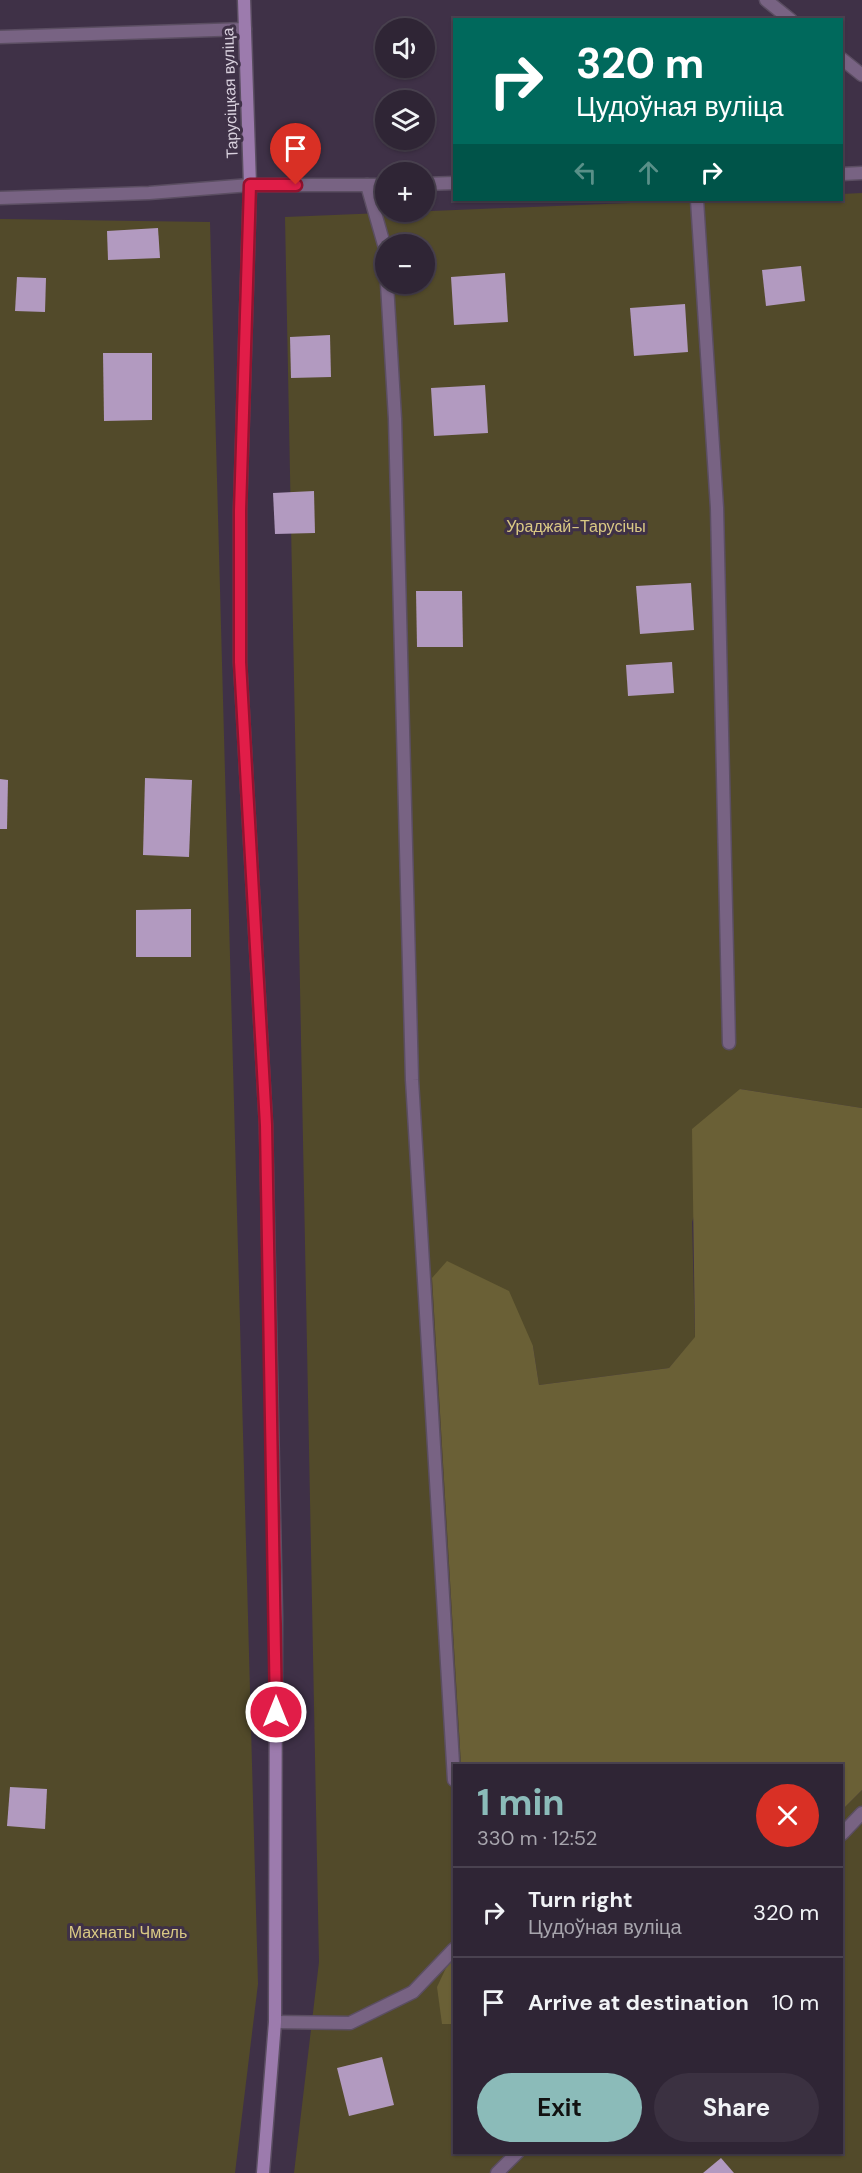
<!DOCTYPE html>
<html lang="en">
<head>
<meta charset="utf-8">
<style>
  :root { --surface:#2f2535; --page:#3b3141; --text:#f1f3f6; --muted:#a7a5ad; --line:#4a4250; --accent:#8bbbb9 }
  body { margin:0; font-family:"DM Sans",sans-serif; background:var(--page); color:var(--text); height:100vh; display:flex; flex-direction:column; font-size:22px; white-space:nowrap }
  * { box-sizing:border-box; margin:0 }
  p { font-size:20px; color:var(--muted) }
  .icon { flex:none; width:33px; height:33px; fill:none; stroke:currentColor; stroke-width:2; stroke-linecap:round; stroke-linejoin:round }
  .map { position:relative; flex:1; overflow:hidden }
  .sheet { position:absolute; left:453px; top:1764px; width:390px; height:390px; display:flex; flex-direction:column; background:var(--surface); border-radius:0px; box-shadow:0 2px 4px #0004,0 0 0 2px var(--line) }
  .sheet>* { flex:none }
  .hud { position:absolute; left:453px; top:18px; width:390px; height:183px; border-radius:0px; box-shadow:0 2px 4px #0004,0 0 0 2px var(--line); background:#00695c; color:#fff; overflow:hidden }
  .tools { position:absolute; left:375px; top:18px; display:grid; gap:12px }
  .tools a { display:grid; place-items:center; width:60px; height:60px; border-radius:50%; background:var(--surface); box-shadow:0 2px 4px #0004,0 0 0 2px var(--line); font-size:30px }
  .pin { position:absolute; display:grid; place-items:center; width:51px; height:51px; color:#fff; margin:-62px -26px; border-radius:50% 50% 50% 0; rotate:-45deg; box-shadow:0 0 6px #0007 }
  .pin .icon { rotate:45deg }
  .me { position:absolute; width:66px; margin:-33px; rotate:0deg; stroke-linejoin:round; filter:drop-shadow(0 0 4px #0008) }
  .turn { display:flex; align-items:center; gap:21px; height:126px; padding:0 24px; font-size:27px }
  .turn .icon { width:78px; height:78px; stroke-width:2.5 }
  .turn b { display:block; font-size:42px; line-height:51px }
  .lanes { display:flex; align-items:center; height:57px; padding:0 24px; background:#0003; justify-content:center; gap:30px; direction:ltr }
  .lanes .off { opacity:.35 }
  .round { display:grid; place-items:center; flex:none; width:63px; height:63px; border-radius:32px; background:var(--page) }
  .overview { display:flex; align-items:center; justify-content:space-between; height:102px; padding:0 24px }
  h1 { font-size:36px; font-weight:700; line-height:45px; color:var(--accent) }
  .cta { display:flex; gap:12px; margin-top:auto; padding:12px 24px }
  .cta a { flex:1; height:69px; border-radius:36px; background:var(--accent); color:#111; font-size:24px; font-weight:700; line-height:69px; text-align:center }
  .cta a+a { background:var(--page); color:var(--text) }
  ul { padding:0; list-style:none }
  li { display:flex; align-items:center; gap:18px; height:90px; padding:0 24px; border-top:2px solid var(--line) }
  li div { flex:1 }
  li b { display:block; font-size:22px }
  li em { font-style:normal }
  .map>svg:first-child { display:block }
  .green { fill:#524a2a; fill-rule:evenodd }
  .forest { fill:#6a6036 }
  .building { fill:#b29ac0 }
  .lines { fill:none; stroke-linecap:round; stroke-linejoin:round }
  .lane-casing { stroke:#5b4e62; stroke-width:15 }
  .street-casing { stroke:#5b4e62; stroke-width:15 }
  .secondary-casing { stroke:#5b4e62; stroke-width:15 }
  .lane { stroke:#786383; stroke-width:12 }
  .street { stroke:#786383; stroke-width:12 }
  .secondary { stroke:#9c7bad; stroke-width:12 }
  .route-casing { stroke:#92132f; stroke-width:15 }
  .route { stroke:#e11d48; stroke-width:10 }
  .labels { text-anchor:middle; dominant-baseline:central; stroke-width:6; stroke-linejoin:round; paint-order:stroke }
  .street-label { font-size:16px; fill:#d8d0dd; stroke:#3f3147 }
  .park-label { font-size:16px; fill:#dac984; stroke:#3f3147 }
</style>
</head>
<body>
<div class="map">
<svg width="862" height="2173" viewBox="0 0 862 2173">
  <rect width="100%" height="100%" fill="#3f3147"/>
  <!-- green -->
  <g class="green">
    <path d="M862 193V1108L740 1089 692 1222 695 1338 669 1368 539 1385 533 1346 432 1278 461 1765 454 1766V1951L442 2024H454V2152H842V1810L862 1790V2173H294L319 1962 285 217 703 200H842V194ZM386 244H424V284H386Z"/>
    <polygon points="0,219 210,222 258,1984 235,2173 0,2173"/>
  </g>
  <!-- forest -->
  <g class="forest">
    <polygon points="740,1089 862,1108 862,1790 842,1810 842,1766 461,1765 432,1278 447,1261 509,1291 533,1346 539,1385 669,1368 695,1337 692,1129"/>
    <polygon points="454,1951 454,2024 442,2024 437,1987"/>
  </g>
  <!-- building -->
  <g class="building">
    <polygon points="158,228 160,258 108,260 107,231"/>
    <polygon points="801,266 805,301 766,306 762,270"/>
    <polygon points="505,273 508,322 454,325 451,277"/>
    <polygon points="17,277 46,278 45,312 15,311"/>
    <polygon points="685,304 688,352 634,356 630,308"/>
    <polygon points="330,335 331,377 291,378 290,337"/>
    <polygon points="103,353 152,353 152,420 104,421"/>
    <polygon points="485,385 488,433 434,436 431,388"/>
    <polygon points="314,491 315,533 275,534 273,493"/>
    <polygon points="691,583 694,630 640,634 636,586"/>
    <polygon points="416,591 462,591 463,647 417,647"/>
    <polygon points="672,662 674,693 628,696 626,665"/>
    <polygon points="145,778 192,780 189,857 143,855"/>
    <polygon points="0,779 8,780 7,829 0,829"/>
    <polygon points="191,909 191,957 136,957 136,910"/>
    <polygon points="10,1787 47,1789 45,1829 7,1826"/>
    <polygon points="382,2057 394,2105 349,2116 337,2068"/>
    <polygon points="721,2158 734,2173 703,2173"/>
  </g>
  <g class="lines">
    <!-- lane casing -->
    <g class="lane-casing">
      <g id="lane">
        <polyline points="367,185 385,248 386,262"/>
        <polyline points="697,200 717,508 729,1043"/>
        <polyline points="387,284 395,419 412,1080 454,1780"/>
        <polyline points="842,1834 862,1813"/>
        <polyline points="275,2022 350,2023 413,1992 454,1949"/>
        <polyline points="497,2173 518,2152"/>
      </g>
    </g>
    <!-- street casing -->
    <g class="street-casing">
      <g id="street">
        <polyline points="766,0 791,20"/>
        <polyline points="0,37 245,29"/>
        <polyline points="842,59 862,75"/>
        <polyline points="842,174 862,173"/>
        <polyline points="424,184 454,183"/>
        <polyline points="0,198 149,193 250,185 386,185"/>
      </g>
    </g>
    <!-- secondary casing -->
    <g class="secondary-casing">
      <polyline id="secondary" points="244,0 250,185 240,511 240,662 266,1125 276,1616 275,2022 263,2173"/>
    </g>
    <!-- lane -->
    <use href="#lane" class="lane"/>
    <!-- street -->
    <use href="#street" class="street"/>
    <!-- secondary -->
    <use href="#secondary" class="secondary"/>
  </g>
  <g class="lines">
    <!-- route casing -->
    <g class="route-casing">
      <polyline id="route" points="276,1712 266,1125 240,662 240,511 250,185 296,185"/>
    </g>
    <!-- route -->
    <use href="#route" class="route"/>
  </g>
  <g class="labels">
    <!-- street labels -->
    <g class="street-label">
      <text transform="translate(230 93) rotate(-92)">Тарусіцкая вуліца</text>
    </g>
    <!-- park labels -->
    <g class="park-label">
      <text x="576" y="526">Ураджай-Тарусічы</text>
      <text x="128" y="1932">Махнаты Чмель</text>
    </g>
  </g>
</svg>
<div class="tools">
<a><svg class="icon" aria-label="sound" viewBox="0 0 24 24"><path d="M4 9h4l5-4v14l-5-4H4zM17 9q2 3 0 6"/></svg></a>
<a><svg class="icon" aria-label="layers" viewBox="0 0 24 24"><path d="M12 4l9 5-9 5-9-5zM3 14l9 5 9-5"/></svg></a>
<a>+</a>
<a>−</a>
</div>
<div class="pin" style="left:296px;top:185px;background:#d93025"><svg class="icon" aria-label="arrive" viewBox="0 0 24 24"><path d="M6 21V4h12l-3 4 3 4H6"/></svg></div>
<svg class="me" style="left:276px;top:1712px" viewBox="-20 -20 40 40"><circle r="17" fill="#e11d48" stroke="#fff" stroke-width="3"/><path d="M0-11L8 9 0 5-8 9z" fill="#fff"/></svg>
<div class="hud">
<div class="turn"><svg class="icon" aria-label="right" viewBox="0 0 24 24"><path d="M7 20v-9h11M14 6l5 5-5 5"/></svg><div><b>320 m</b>Цудоўная вуліца</div></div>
<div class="lanes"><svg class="icon off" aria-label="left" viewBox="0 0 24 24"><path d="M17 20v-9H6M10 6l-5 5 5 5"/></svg><svg class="icon off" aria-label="ahead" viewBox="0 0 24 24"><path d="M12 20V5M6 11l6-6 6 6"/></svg><svg class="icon" aria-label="right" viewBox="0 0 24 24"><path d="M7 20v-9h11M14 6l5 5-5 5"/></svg></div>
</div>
<section class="sheet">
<div class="overview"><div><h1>1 min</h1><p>330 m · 12:52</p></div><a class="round" style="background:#d93025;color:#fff"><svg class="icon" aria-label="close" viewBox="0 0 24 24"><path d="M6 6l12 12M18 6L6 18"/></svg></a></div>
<ul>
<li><svg class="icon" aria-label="right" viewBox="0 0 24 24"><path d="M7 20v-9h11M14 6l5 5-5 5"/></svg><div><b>Turn right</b><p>Цудоўная вуліца</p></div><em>320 m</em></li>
<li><svg class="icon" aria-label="arrive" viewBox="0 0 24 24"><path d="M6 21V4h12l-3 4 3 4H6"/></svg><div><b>Arrive at destination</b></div><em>10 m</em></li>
</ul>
<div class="cta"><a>Exit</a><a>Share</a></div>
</section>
</div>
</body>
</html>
